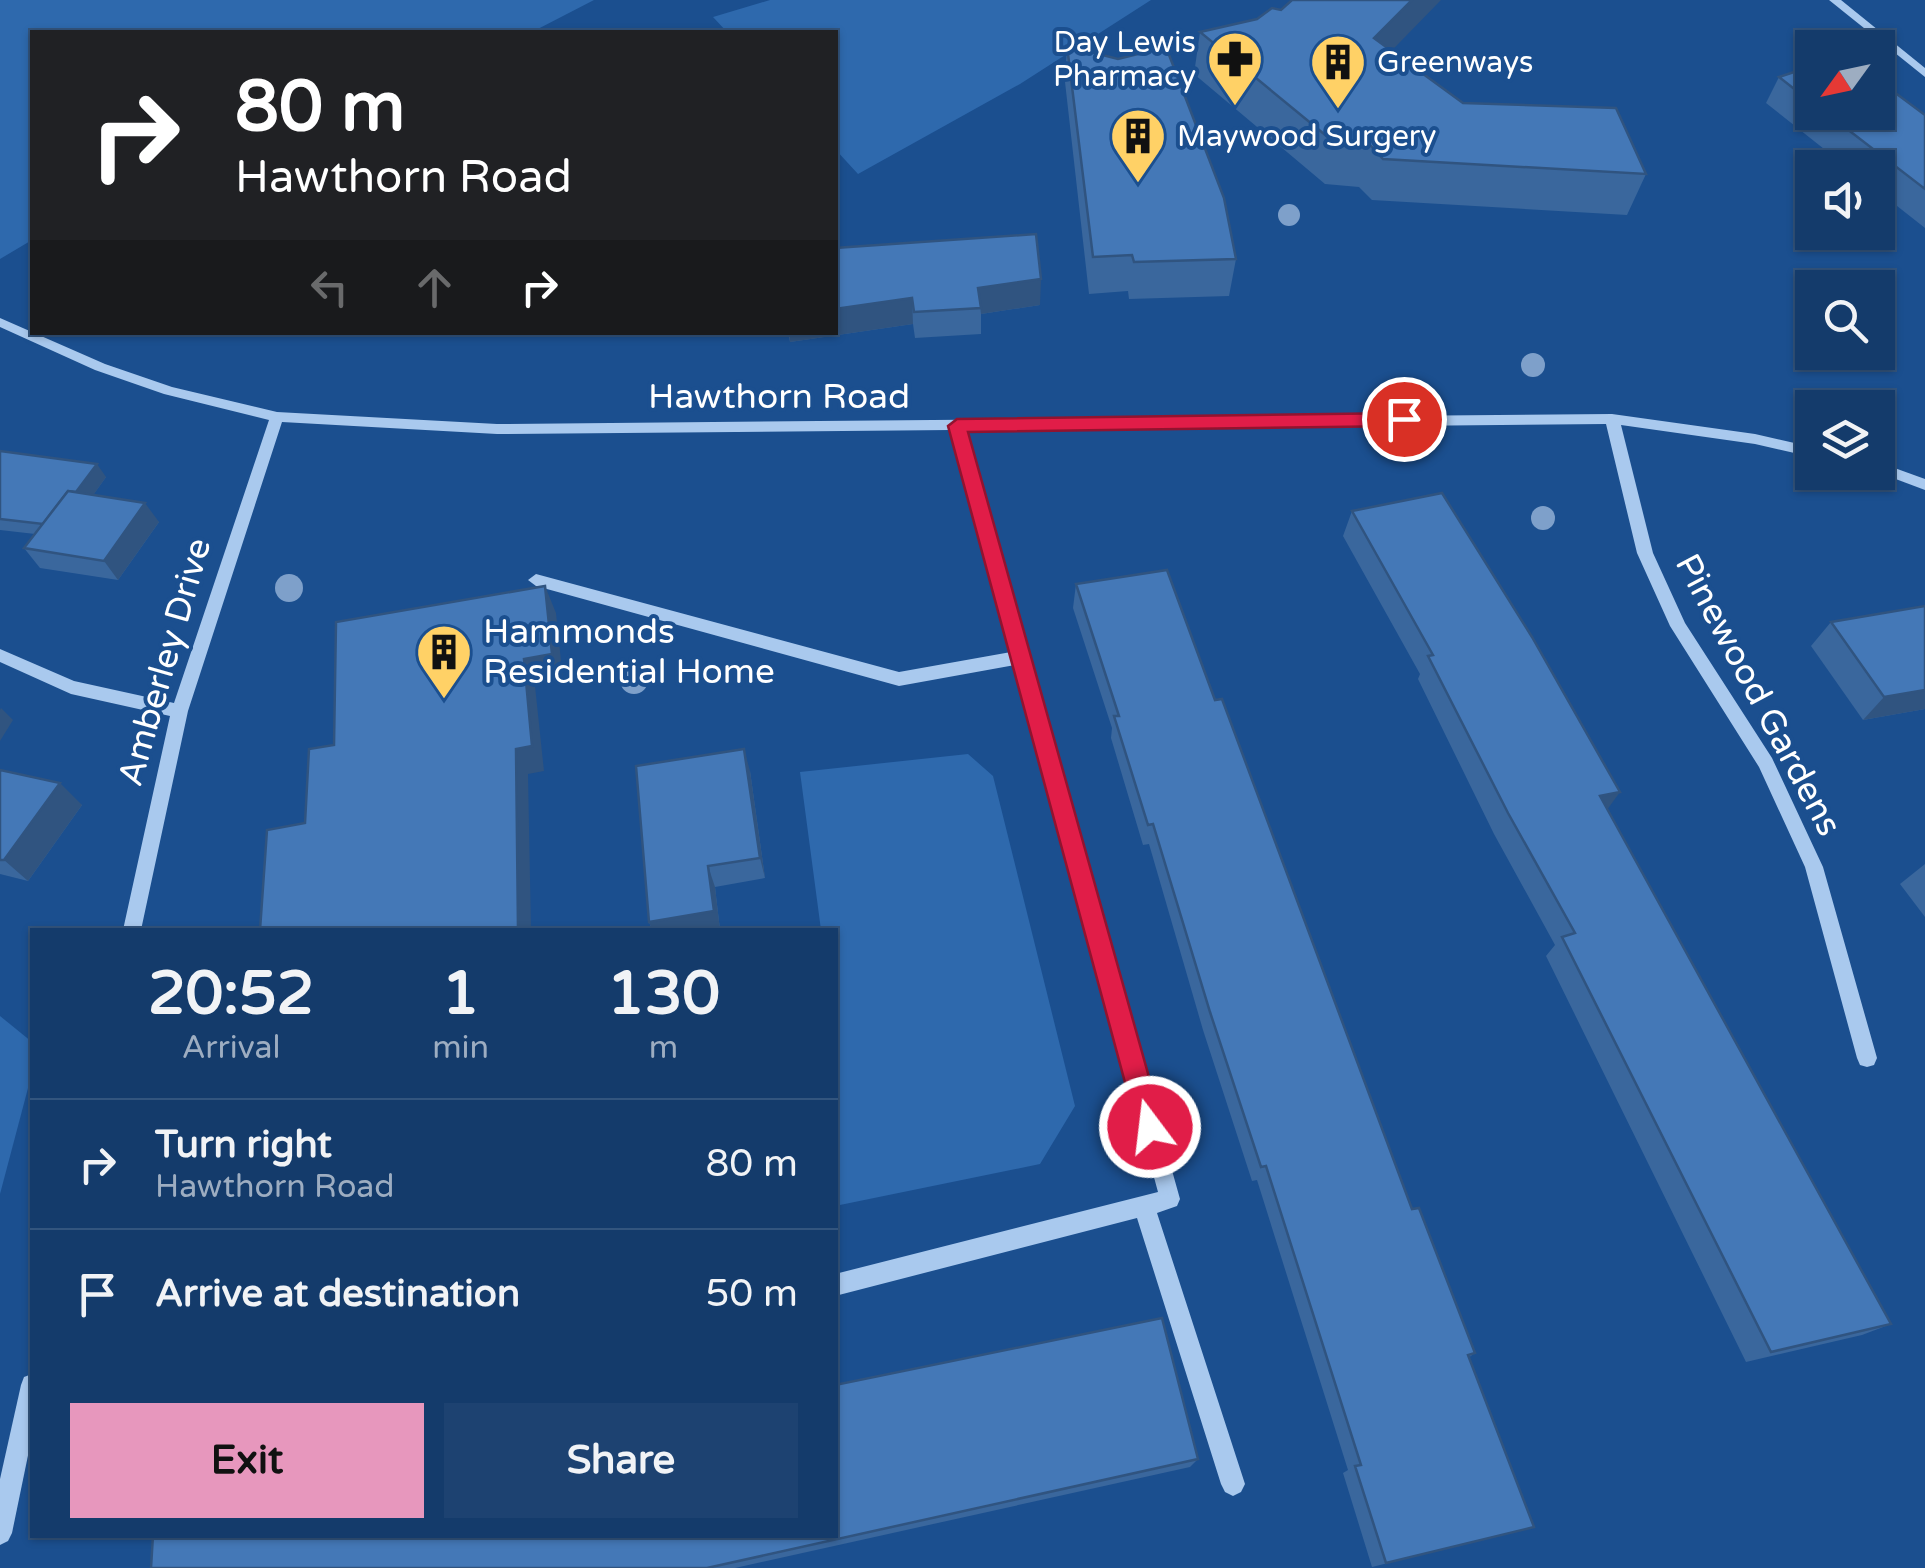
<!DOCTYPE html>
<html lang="en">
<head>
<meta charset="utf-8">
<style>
  :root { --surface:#143b6b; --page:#1d4271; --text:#f1f3f6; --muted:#9dadc1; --line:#33557e; --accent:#e797bd }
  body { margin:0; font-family:"Varela Round",sans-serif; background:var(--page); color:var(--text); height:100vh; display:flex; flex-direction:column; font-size:38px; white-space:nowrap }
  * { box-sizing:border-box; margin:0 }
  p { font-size:32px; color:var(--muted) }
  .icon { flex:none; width:55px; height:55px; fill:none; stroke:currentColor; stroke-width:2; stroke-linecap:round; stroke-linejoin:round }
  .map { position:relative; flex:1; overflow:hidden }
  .details { position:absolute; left:30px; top:928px; width:808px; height:610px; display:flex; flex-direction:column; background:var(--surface); border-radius:0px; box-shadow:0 2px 8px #0004,0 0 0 2px var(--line) }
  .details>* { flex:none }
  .hud { position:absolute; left:30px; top:30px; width:808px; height:305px; border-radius:0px; box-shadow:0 2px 8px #0004,0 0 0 2px var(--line); background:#202124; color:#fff; overflow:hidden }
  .needle { width:65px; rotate:237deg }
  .buttons { position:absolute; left:1795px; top:30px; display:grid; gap:20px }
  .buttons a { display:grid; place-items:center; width:100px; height:100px; border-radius:0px; background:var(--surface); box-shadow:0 2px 8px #0004,0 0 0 2px var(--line); font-size:50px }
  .pin { position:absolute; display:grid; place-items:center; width:85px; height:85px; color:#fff; margin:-42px; border:5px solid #fff; border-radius:50%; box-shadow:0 2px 10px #0007 }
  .me { position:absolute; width:110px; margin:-55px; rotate:345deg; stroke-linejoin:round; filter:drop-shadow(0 0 8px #0008) }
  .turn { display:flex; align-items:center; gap:35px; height:210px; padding:0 40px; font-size:45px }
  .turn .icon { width:130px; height:130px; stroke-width:2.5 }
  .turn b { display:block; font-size:70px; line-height:85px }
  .lanes { display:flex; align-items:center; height:95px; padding:0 40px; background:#0003; justify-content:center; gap:50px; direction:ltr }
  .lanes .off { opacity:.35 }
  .eta { display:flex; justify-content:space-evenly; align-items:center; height:170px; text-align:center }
  .eta b { font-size:60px; font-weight:800; line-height:70px }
  .button { display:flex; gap:20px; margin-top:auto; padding:20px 40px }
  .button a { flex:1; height:115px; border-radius:0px; background:var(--accent); color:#111; font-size:40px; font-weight:800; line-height:115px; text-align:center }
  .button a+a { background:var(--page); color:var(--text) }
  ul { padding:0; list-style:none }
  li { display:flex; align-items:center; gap:30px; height:130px; padding:0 40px; border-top:2px solid var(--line) }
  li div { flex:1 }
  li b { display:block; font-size:38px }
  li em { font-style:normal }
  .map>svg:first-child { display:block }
  .green { fill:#2e69ad }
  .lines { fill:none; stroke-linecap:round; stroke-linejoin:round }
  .minor { fill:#a9c9ee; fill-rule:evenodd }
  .tree { fill:#7ea0ca }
  .wall { fill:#3a679d }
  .shaded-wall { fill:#305480 }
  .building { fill:#4478b7; stroke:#305480; stroke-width:2.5 }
  .route { fill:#e11d48; stroke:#92132f; stroke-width:2.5 }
  .labels { text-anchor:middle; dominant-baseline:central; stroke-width:8; stroke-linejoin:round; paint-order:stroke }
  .far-poi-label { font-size:30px; fill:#fff; stroke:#1b4f8f; text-anchor:start }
  .street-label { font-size:35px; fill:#fff; stroke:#1b4f8f }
  .poi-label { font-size:35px; fill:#fff; stroke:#1b4f8f; text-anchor:start }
</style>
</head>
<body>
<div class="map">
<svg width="1925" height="1568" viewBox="0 0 1925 1568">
  <rect width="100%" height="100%" fill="#1b4f8f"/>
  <!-- green -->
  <g class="green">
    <polygon points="0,0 594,0 532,32 32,32 32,240 0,259"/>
    <polygon points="770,0 1151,0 1020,84 858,174 835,149 835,32 727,32 713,17"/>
    <polygon points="968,754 993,776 1075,1106 1040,1164 835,1206 835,930 821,930 800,772"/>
    <polygon points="0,1016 32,1042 32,1073 0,1194"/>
  </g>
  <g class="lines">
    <!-- minor -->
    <g class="minor">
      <polygon points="1829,0 1841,0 1925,68 1925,77"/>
      <polygon points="0,318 105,364 172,387 277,412 497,424 1612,414 1755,434 1812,447 1812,457 1755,444 1621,425 1653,553 1685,623 1772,758 1823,867 1877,1058 1874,1065 1867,1067 1860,1065 1857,1058 1805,867 1759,767 1670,626 1637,553 1606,424 965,430 1180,1199 1177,1206 1157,1213 1245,1484 1241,1492 1233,1496 1225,1492 1221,1484 1137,1218 835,1296 835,1274 1158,1192 1015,665 899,686 536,586 528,580 536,574 899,672 1011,652 951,430 497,434 282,422 188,711 141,930 123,930 170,716 71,694 0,662 0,649 74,681 174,703 269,420 164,394 95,370 0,327"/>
      <polygon points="1878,462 1925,479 1925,490 1877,472"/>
      <polygon points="32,1374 32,1436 12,1533 8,1541 0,1545 0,1479 21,1385 24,1377"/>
    </g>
  </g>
  <!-- trees -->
  <g class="tree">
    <circle cx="1289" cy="215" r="11"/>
    <circle cx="1533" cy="365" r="12"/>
    <circle cx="1543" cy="518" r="12"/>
    <circle cx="289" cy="588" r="14"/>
    <circle cx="634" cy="680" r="14"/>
  </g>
  <!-- wall -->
  <g class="wall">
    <polygon points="1200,32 1392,51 1463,103 1646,174 1627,215 1372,200 1359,187 1325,184 1194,74"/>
    <polygon points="1067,46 1236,259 1229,296 1129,299 1128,291 1089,294 1065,82"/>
    <polygon points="1812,66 1812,112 1925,115 1925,228 1878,191 1878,168 1848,168 1766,103 1779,77"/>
    <polygon points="835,248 1040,305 981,314 981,334 915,338 913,324 790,342 788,332 835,332"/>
    <polygon points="0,451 106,477 93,495 159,522 118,580 40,568 24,548 35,534 0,530"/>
    <polygon points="1352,511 1607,809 1891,1324 1862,1335 1746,1362 1546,956 1555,945 1494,834 1418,679 1420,674 1343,536"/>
    <polygon points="1076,584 1215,700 1412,1209 1475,1353 1468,1358 1534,1527 1372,1567 1343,1473 1348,1470 1257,1180 1252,1181 1203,1030 1149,844 1143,845 1111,738 1112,728 1073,608"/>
    <polygon points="1831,622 1925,709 1863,720 1811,646"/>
    <polygon points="0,770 82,805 28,881 0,874"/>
    <polygon points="750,771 765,878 715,887 720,930 652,930 649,922"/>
    <polygon points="1925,864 1925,917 1900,884"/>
    <polygon points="1198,1459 1190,1467 735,1568 151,1568"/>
  </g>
  <!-- shaded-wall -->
  <g class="shaded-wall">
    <polygon points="1412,0 1441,0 1364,79 1374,38"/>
    <polygon points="1041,279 1040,305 981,314 978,288"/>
    <polygon points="912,298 913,324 790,342 789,332 835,332 835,309"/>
    <polygon points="97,464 106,477 63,538 52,525"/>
    <polygon points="145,503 159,522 118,580 104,561"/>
    <polygon points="545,586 556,613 563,680 535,686 544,771 528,774 531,930 518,930 516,749 524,659"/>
    <polygon points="1925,690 1925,709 1863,720 1884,697"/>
    <polygon points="1,708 13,720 0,741 0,710"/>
    <polygon points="744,749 750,771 765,878 760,858"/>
    <polygon points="60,783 82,805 28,881 4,860"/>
    <polygon points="1620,792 1604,814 1600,796"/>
    <polygon points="708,866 715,887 720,930 652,930 649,922"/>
  </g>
  <!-- building -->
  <g class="building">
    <polygon points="1292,0 1412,0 1374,38 1463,103 1616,108 1646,174 1383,159 1370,145 1335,143 1200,32 1257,19 1272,8 1281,10"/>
    <polygon points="1067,46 1118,59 1166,47 1224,198 1236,259 1134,262 1132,255 1093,257"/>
    <polygon points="1812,66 1812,103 1779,77"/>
    <polygon points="1878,80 1925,115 1925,189 1825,112 1878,112"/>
    <polygon points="1036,234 1041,279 978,288 981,308 914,312 912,298 835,309 835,248"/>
    <polygon points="0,451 97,464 76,492 68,491 43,524 0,519"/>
    <polygon points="68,491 145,503 104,561 24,548"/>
    <polygon points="1442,493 1532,637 1620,792 1600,796 1891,1324 1771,1352 1562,937 1575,933 1508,813 1428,656 1433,655 1352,511"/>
    <polygon points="1167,570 1215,700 1222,699 1412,1209 1419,1208 1475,1353 1468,1355 1534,1527 1386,1563 1355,1466 1361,1465 1266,1166 1261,1167 1210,1012 1153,824 1148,825 1114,716 1119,716 1076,584"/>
    <polygon points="545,586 552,654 524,659 532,746 516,749 518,930 260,930 267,830 305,823 309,749 334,745 336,622"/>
    <polygon points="1925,606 1925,690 1884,697 1831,622"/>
    <polygon points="744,749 760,858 708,866 714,911 649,922 636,766"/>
    <polygon points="0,770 60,783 4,860 0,860"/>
    <polygon points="1162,1318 1198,1459 707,1568 151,1568 153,1535 835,1535 835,1385"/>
  </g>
  <!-- route -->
  <polygon class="route" points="1404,413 1414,419 1404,426 968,432 1163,1127 1160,1136 1150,1140 1141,1136 1137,1127 948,426 957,419"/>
  <!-- icons -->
  <defs>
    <g id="pharmacy-pin" transform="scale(2.875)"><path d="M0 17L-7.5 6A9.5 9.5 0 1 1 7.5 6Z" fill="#ffd166" stroke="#1b4f8f"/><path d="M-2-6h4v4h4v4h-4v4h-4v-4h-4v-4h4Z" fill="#111"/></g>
    <g id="building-pin" transform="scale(2.875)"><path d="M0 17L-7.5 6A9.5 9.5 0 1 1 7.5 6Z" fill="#ffd166" stroke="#1b4f8f"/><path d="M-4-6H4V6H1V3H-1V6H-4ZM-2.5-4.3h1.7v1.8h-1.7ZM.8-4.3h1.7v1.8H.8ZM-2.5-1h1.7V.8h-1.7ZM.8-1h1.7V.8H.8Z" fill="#111"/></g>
  </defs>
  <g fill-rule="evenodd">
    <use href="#pharmacy-pin" x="1235" y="59"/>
    <use href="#building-pin" x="1338" y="62"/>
    <use href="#building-pin" x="1138" y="136"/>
    <use href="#building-pin" x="444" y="652"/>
  </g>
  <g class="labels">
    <!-- far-poi labels -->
    <g class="far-poi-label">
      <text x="1196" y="42" text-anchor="end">Day Lewis<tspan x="1196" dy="34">Pharmacy</tspan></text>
      <text x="1377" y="62">Greenways</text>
      <text x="1177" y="136">Maywood Surgery</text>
    </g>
    <!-- street labels -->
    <g class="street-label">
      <text x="779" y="397">Hawthorn Road</text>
      <text transform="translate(165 662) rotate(-74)">Amberley Drive</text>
      <text transform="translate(1758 695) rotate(62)">Pinewood Gardens</text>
    </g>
    <!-- poi labels -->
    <g class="poi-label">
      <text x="483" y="632">Hammonds<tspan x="483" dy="40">Residential Home</tspan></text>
    </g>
  </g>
</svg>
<div class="buttons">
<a><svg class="needle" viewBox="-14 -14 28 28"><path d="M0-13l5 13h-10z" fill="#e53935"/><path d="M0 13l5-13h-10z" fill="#9dadc1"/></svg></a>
<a><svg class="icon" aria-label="sound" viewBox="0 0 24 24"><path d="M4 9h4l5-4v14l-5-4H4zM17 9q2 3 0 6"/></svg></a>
<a><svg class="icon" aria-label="search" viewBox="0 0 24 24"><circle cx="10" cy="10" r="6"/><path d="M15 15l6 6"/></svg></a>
<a><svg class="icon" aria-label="layers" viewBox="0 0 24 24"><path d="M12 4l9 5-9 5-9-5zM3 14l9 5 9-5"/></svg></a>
</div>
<div class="pin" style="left:1404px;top:419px;background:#d93025"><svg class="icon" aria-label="arrive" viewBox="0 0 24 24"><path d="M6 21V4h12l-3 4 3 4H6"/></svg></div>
<svg class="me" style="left:1150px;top:1127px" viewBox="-20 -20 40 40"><circle r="17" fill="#e11d48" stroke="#fff" stroke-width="3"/><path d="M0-11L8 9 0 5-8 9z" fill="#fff"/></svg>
<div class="hud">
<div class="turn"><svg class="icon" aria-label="right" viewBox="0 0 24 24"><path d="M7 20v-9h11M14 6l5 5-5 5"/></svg><div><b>80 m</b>Hawthorn Road</div></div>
<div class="lanes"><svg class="icon off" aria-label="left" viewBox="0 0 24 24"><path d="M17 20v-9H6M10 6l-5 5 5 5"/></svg><svg class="icon off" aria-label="ahead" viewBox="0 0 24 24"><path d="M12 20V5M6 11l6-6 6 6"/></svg><svg class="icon" aria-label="right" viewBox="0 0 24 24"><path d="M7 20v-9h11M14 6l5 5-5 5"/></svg></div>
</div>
<section class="details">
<div class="eta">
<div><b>20:52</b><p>Arrival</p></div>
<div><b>1</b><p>min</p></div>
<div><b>130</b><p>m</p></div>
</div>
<ul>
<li><svg class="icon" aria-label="right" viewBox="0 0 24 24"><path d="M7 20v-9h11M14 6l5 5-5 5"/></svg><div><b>Turn right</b><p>Hawthorn Road</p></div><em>80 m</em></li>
<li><svg class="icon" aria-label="arrive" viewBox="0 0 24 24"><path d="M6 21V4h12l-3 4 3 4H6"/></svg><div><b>Arrive at destination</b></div><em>50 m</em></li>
</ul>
<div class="button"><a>Exit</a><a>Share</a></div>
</section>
</div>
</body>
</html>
